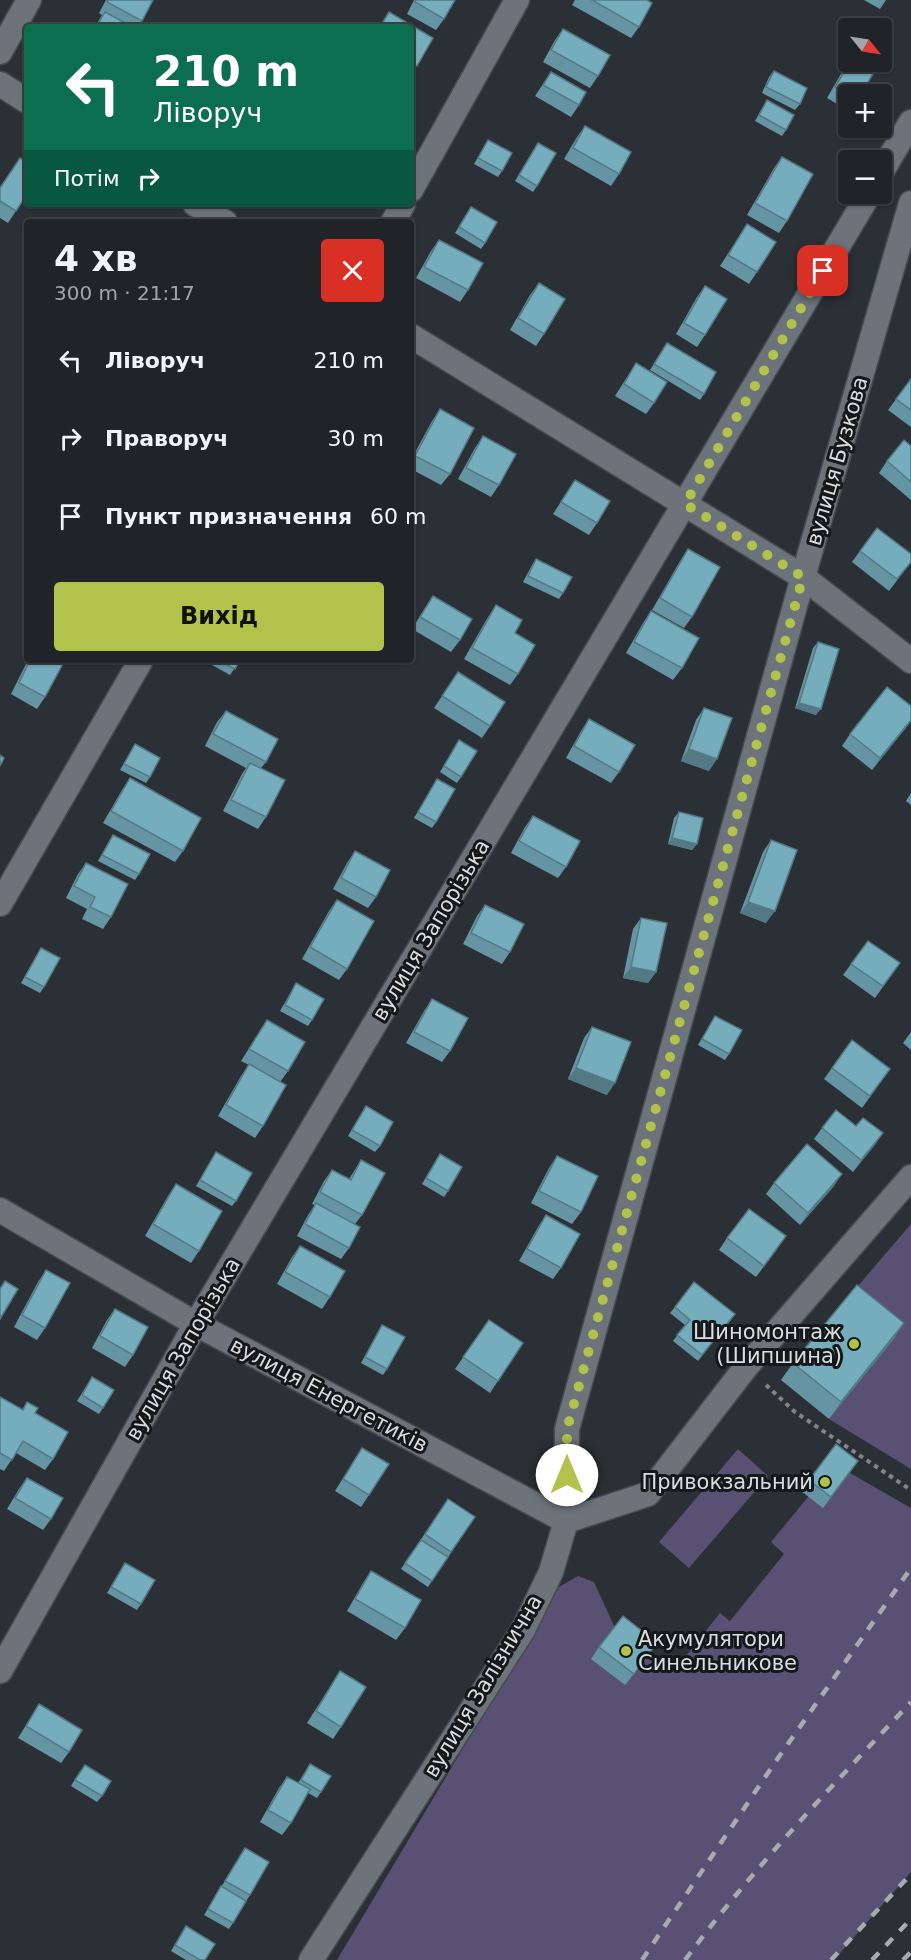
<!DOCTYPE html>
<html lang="uk">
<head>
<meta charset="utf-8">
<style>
  :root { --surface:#202428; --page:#282c30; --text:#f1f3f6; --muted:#a2a4a8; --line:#3d4145; --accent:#b2c34c }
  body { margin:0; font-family:"DejaVu Sans",sans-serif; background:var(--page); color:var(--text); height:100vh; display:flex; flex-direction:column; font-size:22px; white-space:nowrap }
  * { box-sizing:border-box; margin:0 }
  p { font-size:20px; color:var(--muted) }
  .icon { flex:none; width:33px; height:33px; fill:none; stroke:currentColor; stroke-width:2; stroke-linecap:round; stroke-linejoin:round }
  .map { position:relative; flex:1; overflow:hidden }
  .panel { position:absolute; left:24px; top:219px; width:390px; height:444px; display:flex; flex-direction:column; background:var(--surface); border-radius:6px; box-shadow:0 2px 4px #0004,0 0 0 2px var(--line) }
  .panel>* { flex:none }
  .guide { position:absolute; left:24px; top:24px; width:390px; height:183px; border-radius:6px; box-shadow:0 2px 4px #0004,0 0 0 2px var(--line); background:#0b6e4f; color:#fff; overflow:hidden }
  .needle { width:39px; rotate:120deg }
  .fabs { position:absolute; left:838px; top:18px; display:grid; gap:12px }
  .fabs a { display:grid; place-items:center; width:54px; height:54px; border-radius:6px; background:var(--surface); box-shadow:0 2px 4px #0004,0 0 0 2px var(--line); font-size:30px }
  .pin { position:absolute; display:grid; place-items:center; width:51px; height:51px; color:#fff; margin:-26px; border-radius:12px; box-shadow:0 3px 9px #0006 }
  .me { position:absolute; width:66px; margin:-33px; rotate:0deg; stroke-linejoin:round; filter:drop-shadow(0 0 4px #0008) }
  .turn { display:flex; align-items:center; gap:21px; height:126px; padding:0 30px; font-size:27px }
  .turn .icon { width:78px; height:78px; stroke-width:2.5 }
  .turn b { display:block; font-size:42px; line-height:51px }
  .then { display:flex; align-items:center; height:57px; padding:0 30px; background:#0003; gap:12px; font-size:22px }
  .round { display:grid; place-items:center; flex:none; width:63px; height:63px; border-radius:6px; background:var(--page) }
  .headline { display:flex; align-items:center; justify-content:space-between; height:102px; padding:0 30px }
  h1 { font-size:36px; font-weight:700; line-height:45px }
  .primary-button { display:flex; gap:12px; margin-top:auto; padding:12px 30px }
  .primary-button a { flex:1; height:69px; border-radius:6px; background:var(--accent); color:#111; font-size:24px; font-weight:700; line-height:69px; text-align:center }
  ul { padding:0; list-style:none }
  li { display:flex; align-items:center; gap:18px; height:78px; padding:0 30px }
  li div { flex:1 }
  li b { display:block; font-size:22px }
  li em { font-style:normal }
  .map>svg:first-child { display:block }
  .green { fill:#595173 }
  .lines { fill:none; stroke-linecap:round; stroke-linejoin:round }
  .street-casing { stroke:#464b50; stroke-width:27 }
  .path { stroke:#80858a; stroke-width:4; stroke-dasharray:4.5 4.5; stroke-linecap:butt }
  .street { stroke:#6c737a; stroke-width:24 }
  .rail { stroke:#a6abaf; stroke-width:4.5; stroke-dasharray:10 10; stroke-linecap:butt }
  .wall { fill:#6595a3 }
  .shaded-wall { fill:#537984 }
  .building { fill:#76adbd; stroke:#537984; stroke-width:1.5 }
  .route { stroke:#b2c34c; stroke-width:10; stroke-dasharray:0 18 }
  .poi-dot { fill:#b2c34c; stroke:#15181a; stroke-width:2 }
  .labels { text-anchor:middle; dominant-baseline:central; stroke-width:6; stroke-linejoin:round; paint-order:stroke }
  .street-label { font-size:21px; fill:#d9dde1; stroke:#15181a }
  .poi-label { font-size:21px; fill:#d9dde1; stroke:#15181a; text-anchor:end }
</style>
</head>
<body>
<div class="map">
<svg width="911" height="1960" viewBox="0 0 911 1960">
  <rect width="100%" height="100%" fill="#2a3036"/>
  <!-- green -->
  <g class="green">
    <polygon points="911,1224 911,1469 829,1419 893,1340 845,1301"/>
    <polygon points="738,1449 768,1476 689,1568 659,1542"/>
    <polygon points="850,1473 911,1508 911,1872 834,1960 337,1960 559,1587 578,1576 594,1582 615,1628 674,1671 720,1613 730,1621 784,1554 771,1542 808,1497"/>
  </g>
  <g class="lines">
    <!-- street casing -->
    <g class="street-casing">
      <g id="street">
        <polyline points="0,52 29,0"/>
        <polyline points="0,84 27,101"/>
        <polyline points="882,171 911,122"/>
        <polyline points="411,190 517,0"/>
        <polyline points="195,204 225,222"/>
        <polyline points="393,222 403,204"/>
        <polyline points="411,336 803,577 911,661"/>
        <polyline points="0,904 141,660"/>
        <polyline points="0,1210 196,1324 566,1521 567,1429 803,577 911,203"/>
        <polyline points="0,1671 196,1324 869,194"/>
        <polyline points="311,1960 523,1630 551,1572 566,1521 648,1494 746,1367 911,1177"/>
      </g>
    </g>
    <!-- path -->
    <polyline class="path" points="766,1385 795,1412 911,1490"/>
    <!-- street -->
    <use href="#street" class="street"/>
    <!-- rail -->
    <g class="rail">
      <polyline points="642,1960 776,1761 911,1568"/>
      <path d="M685 1960C753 1868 833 1785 911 1702"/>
      <polyline points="831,1960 911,1874"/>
      <polyline points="872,1960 911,1919"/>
      <polyline points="903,1960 911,1952"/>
    </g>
  </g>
  <!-- wall -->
  <g class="wall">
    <polygon points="106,0 153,0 138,27 95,27 102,15 99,13"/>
    <polygon points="414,0 455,0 444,19 436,30 407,14"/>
    <polygon points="575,0 647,0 639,27 631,38 572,5"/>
    <polygon points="864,0 886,0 880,9"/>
    <polygon points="389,12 433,38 411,74 411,27 379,27"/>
    <polygon points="563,29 598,76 590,88 543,62 555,40"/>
    <polygon points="849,60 849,62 880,62 849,94 849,111 827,98"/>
    <polygon points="774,71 800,104 795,110 762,93 769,77"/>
    <polygon points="551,72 579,105 571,117 535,96"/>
    <polygon points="767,100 786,130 782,136 755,121"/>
    <polygon points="585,126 619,174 611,186 564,159 577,137"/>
    <polygon points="488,140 502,171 498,177 474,164"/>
    <polygon points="538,143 537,186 533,192 515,181"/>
    <polygon points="782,157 787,221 779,233 747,215 774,168"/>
    <polygon points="20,158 27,194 8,223 0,218 0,187"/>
    <polygon points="471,207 485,243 481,249 455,233"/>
    <polygon points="747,224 757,272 749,284 720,266"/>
    <polygon points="439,240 468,290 460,302 416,278 431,251"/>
    <polygon points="539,283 544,334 536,346 510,330 530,295"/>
    <polygon points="705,286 705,335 697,347 676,334 697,297"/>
    <polygon points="667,343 704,394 700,400 650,370"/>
    <polygon points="636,363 654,403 646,414 615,396"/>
    <polygon points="911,379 911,427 888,410"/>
    <polygon points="440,409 450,474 441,485 411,469 411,460 432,421"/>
    <polygon points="483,436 499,485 491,497 458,479 475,448"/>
    <polygon points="911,446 911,500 879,473 887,461"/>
    <polygon points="575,480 597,523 589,535 553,514"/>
    <polygon points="688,549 692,617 684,628 652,610 680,561"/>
    <polygon points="860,551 911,562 889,591 852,562"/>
    <polygon points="536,559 563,593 559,599 523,582 532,565"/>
    <polygon points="433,596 460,640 451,652 412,629 425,608"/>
    <polygon points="496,605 515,633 518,674 510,685 464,659 488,617"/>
    <polygon points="651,611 682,668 673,680 626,653 643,623"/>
    <polygon points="818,642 816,715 795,708 813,648"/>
    <polygon points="28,660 65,660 45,697 37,709 11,694"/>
    <polygon points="203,660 240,660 230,675"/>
    <polygon points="458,672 490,726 482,738 434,708"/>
    <polygon points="704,708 709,771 681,761 696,720"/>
    <polygon points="226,711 266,762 261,768 266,817 258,829 223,811 242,774 246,768 205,746 217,722"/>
    <polygon points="589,719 619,772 611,783 566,758 581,731"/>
    <polygon points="911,721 872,770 842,746 850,734"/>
    <polygon points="459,740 461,777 457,783 440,772"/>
    <polygon points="135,744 150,777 146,783 120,770"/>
    <polygon points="130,778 183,851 175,862 103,823 122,790"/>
    <polygon points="437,779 436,822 432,828 414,818"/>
    <polygon points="911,793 911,805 906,801"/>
    <polygon points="679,812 697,844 692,850 668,844 674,818"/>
    <polygon points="533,816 566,867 558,878 511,853 525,827"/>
    <polygon points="113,835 139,874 135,880 98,861"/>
    <polygon points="771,840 766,923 740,913 763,852"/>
    <polygon points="355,851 376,897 368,908 333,889 347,863"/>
    <polygon points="86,863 111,917 103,929 82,919 87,909 66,898 78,874"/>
    <polygon points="337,900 347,969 339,980 302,959 329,911"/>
    <polygon points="485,905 510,952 502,964 463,944 477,916"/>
    <polygon points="641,918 656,972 648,983 623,978 633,929"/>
    <polygon points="868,941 900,963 875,998 843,975"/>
    <polygon points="41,948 44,987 40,993 21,983"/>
    <polygon points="296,983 312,1020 308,1026 280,1011"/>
    <polygon points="432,999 450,1051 442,1062 406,1043 424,1011"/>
    <polygon points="715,1016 729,1054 725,1060 698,1045"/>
    <polygon points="267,1020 288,1071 280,1082 263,1126 255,1138 218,1116 241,1076 249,1065 241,1061"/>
    <polygon points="592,1027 607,1095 568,1079 584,1038"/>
    <polygon points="911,1032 911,1050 903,1043"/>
    <polygon points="852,1040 890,1069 862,1108 824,1079"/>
    <polygon points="366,1106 380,1146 375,1152 348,1136"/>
    <polygon points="856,1126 883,1133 853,1172 814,1139 822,1128"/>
    <polygon points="216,1152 236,1201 232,1206 196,1186"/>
    <polygon points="440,1154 448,1191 444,1197 422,1184"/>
    <polygon points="557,1156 581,1212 572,1224 531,1203 549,1168"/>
    <polygon points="361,1160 362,1215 355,1224 349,1248 341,1259 297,1236 308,1215 315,1205 312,1204 324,1181 332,1170 349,1179"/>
    <polygon points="774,1183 834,1186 800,1225 766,1194"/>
    <polygon points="176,1184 199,1251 191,1263 145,1236 168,1196"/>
    <polygon points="546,1215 561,1268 553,1279 519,1261 538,1227"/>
    <polygon points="727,1238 778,1248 756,1277 719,1250"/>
    <polygon points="300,1246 330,1297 322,1309 277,1284 292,1257"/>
    <polygon points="46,1270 45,1328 37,1340 14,1327 38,1282"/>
    <polygon points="675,1307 735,1314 698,1361 673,1341 685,1325 670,1313"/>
    <polygon points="115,1309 133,1355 125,1367 92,1348 107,1320"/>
    <polygon points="489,1320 523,1343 490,1393 455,1369"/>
    <polygon points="904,1323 893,1340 829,1419 781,1380 793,1363"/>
    <polygon points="382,1325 387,1369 383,1375 361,1363"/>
    <polygon points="92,1377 103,1408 99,1414 77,1401"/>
    <polygon points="0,1397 22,1410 27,1402 35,1413 53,1459 45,1470 16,1453 4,1471 0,1469"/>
    <polygon points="362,1448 369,1495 361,1507 335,1491"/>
    <polygon points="858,1461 823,1508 801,1491 809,1480"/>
    <polygon points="27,1478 51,1519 43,1530 7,1509 19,1489"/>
    <polygon points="448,1499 475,1517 428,1587 401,1569"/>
    <polygon points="125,1563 141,1604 137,1610 107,1593"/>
    <polygon points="371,1571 405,1628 396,1640 347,1611 363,1583"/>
    <polygon points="599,1647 649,1655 625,1685 591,1659"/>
    <polygon points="340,1671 341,1727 333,1739 307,1723"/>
    <polygon points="39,1704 69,1752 61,1763 18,1738"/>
    <polygon points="310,1764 321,1792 317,1798 308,1793 291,1823 282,1835 260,1822 279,1788 287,1777 298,1783"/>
    <polygon points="80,1771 102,1796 97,1802 71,1786"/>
    <polygon points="245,1848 250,1895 229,1929 204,1915"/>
    <polygon points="186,1926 205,1960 186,1960 171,1951"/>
  </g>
  <!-- shaded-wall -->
  <g class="shaded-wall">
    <polygon points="799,703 821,709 816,715 795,708"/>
    <polygon points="911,720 910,723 872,770 880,758"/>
    <polygon points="689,749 717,759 709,771 681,761"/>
    <polygon points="672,838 697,844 692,850 668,844"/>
    <polygon points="748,902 775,911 766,923 740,913"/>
    <polygon points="631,967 656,972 648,983 623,978"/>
    <polygon points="576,1068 615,1083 607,1095 568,1079"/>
    <polygon points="883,1133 875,1145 853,1172 861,1160"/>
    <polygon points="842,1174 834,1186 800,1225 808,1213"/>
    <polygon points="904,1323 893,1340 829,1419 841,1402"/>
  </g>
  <!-- building -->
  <g class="building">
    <polygon points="108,0 153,0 142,21 107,2"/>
    <polygon points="416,0 455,0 444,19 415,2"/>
    <polygon points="592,0 647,0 652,3 639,27"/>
    <polygon points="105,12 133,27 96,27"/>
    <polygon points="389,12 433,38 417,66 411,62 411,27 380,27"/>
    <polygon points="563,29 610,55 598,76 551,50"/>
    <polygon points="882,36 892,42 882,58"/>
    <polygon points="850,62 880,62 861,94 849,95 835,87"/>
    <polygon points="774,71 807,88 800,104 766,87"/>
    <polygon points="551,72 586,92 579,105 543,85"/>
    <polygon points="767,100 794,115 786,130 759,115"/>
    <polygon points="585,126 631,152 619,174 573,148"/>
    <polygon points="488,140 512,153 502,171 478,158"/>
    <polygon points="538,143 556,153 537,186 519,175"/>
    <polygon points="782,157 813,174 787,221 755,203"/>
    <polygon points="20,158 27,163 27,194 16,211 0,201 0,188"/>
    <polygon points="471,207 497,222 485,243 459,227"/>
    <polygon points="747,224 776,242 757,272 728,255"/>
    <polygon points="439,240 483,263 468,290 424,267"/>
    <polygon points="539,283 565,299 544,334 518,318"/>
    <polygon points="705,286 727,299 705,335 684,323"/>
    <polygon points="667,343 716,372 704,394 654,364"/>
    <polygon points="636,363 667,382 654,403 624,384"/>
    <polygon points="911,379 911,410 896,399"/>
    <polygon points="440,409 474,428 450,474 415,456"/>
    <polygon points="483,436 516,454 499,485 466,468"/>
    <polygon points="904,440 911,446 911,482 887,461"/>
    <polygon points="575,480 610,501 597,523 561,502"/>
    <polygon points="877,528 911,554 911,562 897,579 860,551"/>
    <polygon points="688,549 720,567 692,617 660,598"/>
    <polygon points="536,559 572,577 563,593 528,576"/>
    <polygon points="433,596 472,619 460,640 420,617"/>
    <polygon points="496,605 522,620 515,633 535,645 518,674 472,648"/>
    <polygon points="651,611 699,638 682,668 634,642"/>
    <polygon points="818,642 839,649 821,709 799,703"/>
    <polygon points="30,660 65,660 45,697 19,683"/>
    <polygon points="218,660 240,660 235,669"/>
    <polygon points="458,672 505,702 490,726 442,696"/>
    <polygon points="887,687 911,706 911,720 880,758 850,734"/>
    <polygon points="704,708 732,718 717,759 689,749"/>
    <polygon points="226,711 278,739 266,762 213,734"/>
    <polygon points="589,719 635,745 619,772 574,746"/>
    <polygon points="459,740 477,751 461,777 444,766"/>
    <polygon points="135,744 160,758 150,777 124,764"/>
    <polygon points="0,755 4,758 0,766"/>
    <polygon points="250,763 285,780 266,817 231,800"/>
    <polygon points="130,778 201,818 183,851 111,811"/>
    <polygon points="437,779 455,789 436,822 418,812"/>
    <polygon points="679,812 703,818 697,844 672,838"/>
    <polygon points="533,816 580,841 566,867 519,841"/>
    <polygon points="113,835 150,854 139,874 102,855"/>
    <polygon points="771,840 797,850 775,911 748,902"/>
    <polygon points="355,851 390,870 376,897 341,878"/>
    <polygon points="86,863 128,884 111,917 90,907 95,897 74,886"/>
    <polygon points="337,900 374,921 347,969 310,947"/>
    <polygon points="485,905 524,924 510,952 471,933"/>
    <polygon points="641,918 667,923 656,972 631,967"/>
    <polygon points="868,941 900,963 883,986 851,964"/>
    <polygon points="41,948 60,958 44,987 25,977"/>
    <polygon points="296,983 324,999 312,1020 285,1005"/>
    <polygon points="432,999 468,1018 450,1051 414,1032"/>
    <polygon points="715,1016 742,1030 729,1054 702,1039"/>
    <polygon points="267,1020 305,1042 288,1071 249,1049"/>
    <polygon points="592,1027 631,1042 615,1083 576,1068"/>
    <polygon points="852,1040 890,1069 870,1096 832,1068"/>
    <polygon points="249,1064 286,1085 263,1126 226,1105"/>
    <polygon points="366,1106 393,1122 380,1146 352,1130"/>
    <polygon points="836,1110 856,1126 863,1118 883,1133 861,1160 822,1128"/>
    <polygon points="807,1144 842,1174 808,1213 774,1183"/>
    <polygon points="216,1152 252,1173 236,1201 200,1180"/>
    <polygon points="440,1154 462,1167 448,1191 426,1178"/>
    <polygon points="557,1156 598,1176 581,1212 539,1191"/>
    <polygon points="361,1160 385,1173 362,1215 320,1192 332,1170 351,1180"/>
    <polygon points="176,1184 222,1211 199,1251 153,1224"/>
    <polygon points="316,1203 360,1227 349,1248 305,1224"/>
    <polygon points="749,1209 786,1236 764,1266 727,1238"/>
    <polygon points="546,1215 580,1234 561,1268 527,1249"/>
    <polygon points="300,1246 345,1271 330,1297 285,1272"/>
    <polygon points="46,1270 70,1283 45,1328 22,1315"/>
    <polygon points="5,1281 18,1289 0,1319 0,1289"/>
    <polygon points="694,1282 735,1314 702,1355 677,1335 690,1320 675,1307"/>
    <polygon points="857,1285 904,1323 841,1402 793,1363"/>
    <polygon points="115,1309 148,1327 133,1355 100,1336"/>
    <polygon points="489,1320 523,1343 498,1381 463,1357"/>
    <polygon points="382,1325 405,1337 387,1369 365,1357"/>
    <polygon points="92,1377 114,1390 103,1408 82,1395"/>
    <polygon points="0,1397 23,1410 27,1402 38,1408 35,1413 68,1432 53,1459 23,1441 12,1460 0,1453"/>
    <polygon points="836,1444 858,1461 831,1497 809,1480"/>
    <polygon points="362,1448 389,1464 369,1495 343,1479"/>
    <polygon points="27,1478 63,1498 51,1519 15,1498"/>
    <polygon points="448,1499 475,1517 451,1552 425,1534"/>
    <polygon points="421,1540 448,1557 432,1581 405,1563"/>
    <polygon points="125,1563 155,1580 141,1604 111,1587"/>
    <polygon points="371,1571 421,1600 405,1628 355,1599"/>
    <polygon points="623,1616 657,1643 634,1674 599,1647"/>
    <polygon points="340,1671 366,1687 341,1727 316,1711"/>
    <polygon points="39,1704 82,1730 69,1752 26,1726"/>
    <polygon points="310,1764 331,1776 321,1792 301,1780"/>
    <polygon points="85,1765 111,1781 102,1796 75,1780"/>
    <polygon points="287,1777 310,1789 291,1823 268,1810"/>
    <polygon points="245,1848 269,1862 250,1895 225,1881"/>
    <polygon points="221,1886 246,1901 233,1923 208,1909"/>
    <polygon points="186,1926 215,1944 205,1960 200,1960 175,1945"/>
  </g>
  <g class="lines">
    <!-- route -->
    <polyline class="route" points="567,1475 567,1429 803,577 685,504 823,271"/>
  </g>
  <!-- markers -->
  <g class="poi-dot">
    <circle cx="854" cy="1344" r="6"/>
    <circle cx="825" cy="1482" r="6"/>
    <circle cx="626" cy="1651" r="6"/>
  </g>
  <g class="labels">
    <!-- street labels -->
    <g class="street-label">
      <text transform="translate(837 461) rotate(-74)">вулиця Бузкова</text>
      <text transform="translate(431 930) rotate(-59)">вулиця Запорізька</text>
      <text transform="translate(183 1349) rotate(-60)">вулиця Запорізька</text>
      <text transform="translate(329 1395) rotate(28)">вулиця Енергетиків</text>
      <text transform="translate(483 1686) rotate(-59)">вулиця Залізнична</text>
    </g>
    <!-- poi labels -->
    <g class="poi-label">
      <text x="842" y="1332">Шиномонтаж<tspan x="842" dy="24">(Шипшина)</tspan></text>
      <text x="813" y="1482">Привокзальний</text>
      <text x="638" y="1639" text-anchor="start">Акумулятори<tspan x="638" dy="24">Синельникове</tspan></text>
    </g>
  </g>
</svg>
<div class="fabs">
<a><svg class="needle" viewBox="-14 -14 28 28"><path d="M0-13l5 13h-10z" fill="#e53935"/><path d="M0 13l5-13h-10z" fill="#a2a4a8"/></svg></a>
<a>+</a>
<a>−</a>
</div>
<div class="pin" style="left:823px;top:271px;background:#d93025"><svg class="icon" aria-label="arrive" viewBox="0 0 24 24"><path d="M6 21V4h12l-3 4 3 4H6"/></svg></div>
<svg class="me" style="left:567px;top:1475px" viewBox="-20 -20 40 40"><circle r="19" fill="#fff"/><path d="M0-13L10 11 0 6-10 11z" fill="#b2c34c"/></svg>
<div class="guide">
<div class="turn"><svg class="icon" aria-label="left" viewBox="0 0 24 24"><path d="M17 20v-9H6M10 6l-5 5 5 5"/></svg><div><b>210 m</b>Ліворуч</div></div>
<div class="then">Потім<svg class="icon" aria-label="right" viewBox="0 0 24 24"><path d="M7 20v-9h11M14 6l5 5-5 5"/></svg></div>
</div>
<section class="panel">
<div class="headline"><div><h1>4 хв</h1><p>300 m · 21:17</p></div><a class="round" style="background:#d93025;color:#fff"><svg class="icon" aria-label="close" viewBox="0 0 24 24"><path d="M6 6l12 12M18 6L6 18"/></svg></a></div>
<ul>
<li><svg class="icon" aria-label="left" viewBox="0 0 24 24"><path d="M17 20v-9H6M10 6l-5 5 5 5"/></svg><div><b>Ліворуч</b></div><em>210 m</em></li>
<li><svg class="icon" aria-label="right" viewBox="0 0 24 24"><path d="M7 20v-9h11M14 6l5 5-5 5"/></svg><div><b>Праворуч</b></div><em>30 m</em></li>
<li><svg class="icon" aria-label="arrive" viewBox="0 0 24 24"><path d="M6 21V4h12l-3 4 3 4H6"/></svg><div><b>Пункт призначення</b></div><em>60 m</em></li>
</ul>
<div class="primary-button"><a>Вихід</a></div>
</section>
</div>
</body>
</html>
